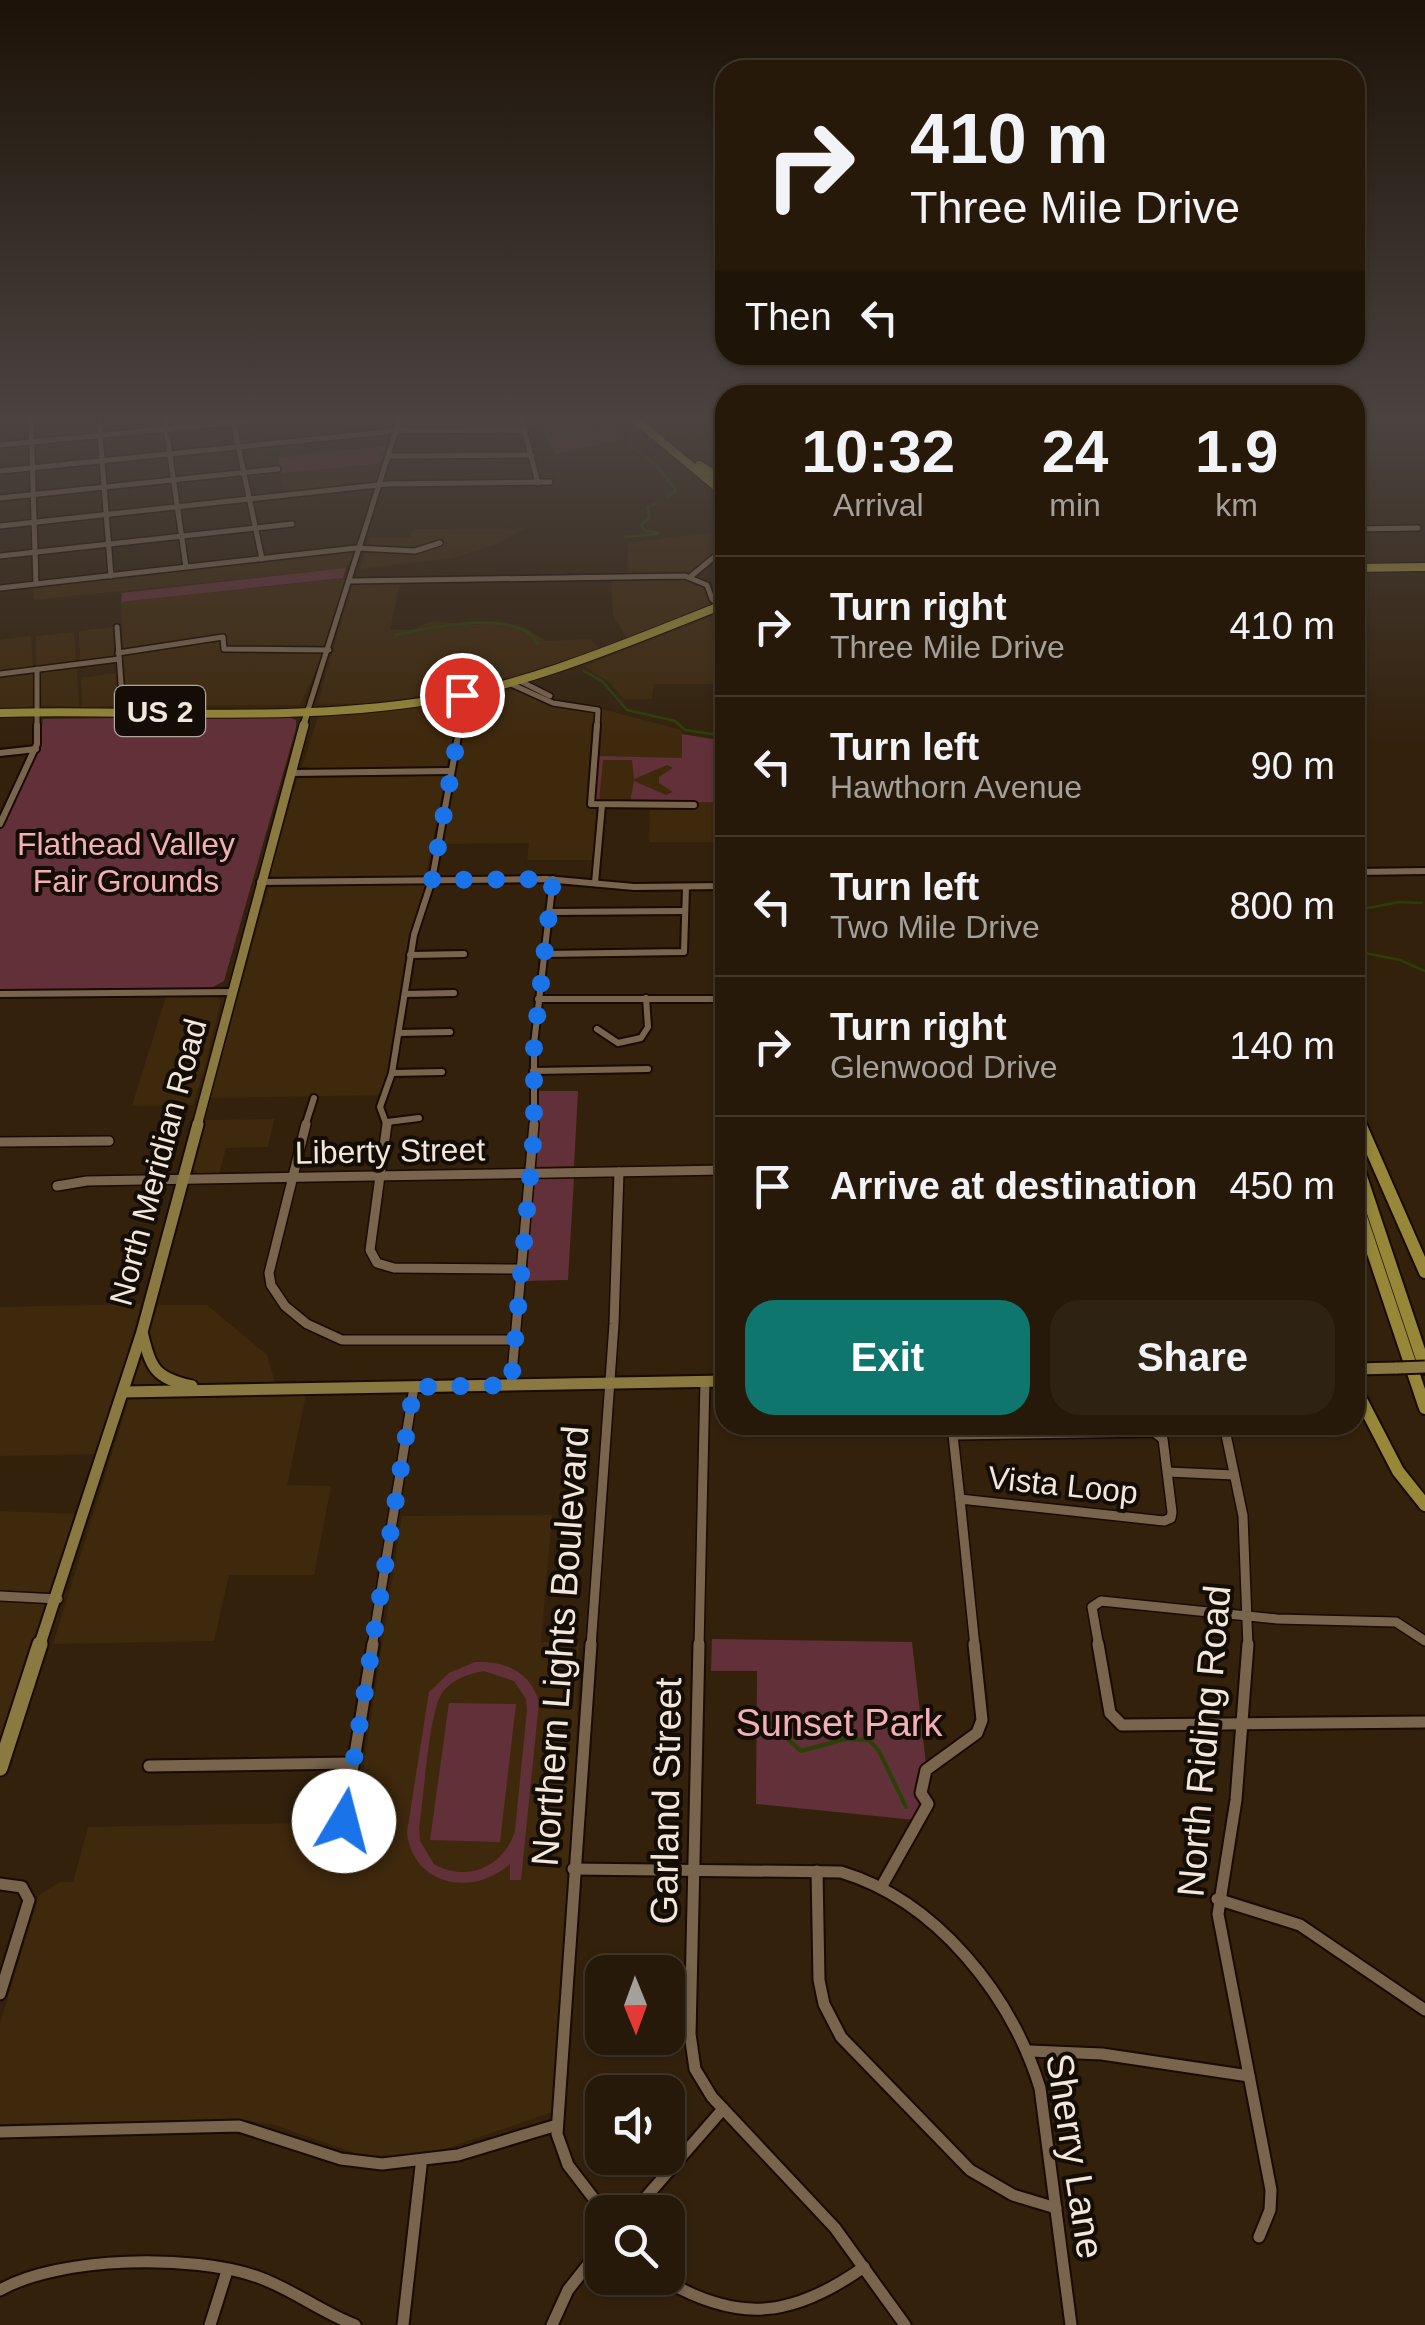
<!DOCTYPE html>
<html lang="en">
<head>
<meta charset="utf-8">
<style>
  :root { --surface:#261909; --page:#2e2212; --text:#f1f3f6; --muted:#a4a09c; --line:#42382a; --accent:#0f766e }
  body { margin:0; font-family:Arial,sans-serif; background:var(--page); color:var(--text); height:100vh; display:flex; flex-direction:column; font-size:38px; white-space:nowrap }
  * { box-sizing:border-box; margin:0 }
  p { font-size:32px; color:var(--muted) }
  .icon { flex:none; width:55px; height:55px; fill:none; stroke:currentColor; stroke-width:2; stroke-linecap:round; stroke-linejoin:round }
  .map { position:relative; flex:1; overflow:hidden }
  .sheet { position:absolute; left:715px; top:385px; width:650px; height:1050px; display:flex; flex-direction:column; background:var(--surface); border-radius:30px; box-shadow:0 2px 8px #0004,0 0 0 2px var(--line) }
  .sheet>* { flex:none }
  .top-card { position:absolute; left:715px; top:60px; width:650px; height:305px; border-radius:30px; box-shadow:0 2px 8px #0004,0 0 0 2px var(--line); background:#261909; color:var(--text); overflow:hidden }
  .needle { width:65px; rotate:179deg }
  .buttons { position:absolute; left:585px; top:1955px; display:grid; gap:20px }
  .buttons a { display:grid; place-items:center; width:100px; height:100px; border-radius:20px; background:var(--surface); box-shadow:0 2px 8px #0004,0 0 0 2px var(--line); font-size:50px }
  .pin { position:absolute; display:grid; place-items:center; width:85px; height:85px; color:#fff; margin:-42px; border:5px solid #fff; border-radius:50%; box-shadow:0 2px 10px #0007 }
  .me { position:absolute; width:110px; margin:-55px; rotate:8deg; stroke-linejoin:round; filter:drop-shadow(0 0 8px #0008) }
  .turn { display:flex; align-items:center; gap:35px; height:210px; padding:0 30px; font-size:45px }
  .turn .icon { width:130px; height:130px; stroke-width:2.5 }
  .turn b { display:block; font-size:70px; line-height:85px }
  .then { display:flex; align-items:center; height:95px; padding:0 30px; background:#0003; gap:20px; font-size:38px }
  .eta { display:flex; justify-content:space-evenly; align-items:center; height:170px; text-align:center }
  .eta b { font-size:60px; font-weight:600; line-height:70px }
  .action { display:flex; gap:20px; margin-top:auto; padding:20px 30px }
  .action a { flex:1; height:115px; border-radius:30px; background:var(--accent); color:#fff; font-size:40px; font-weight:600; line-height:115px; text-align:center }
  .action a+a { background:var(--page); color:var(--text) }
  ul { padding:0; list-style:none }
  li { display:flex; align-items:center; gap:30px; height:140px; padding:0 30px; border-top:2px solid var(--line) }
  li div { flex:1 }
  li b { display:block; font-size:38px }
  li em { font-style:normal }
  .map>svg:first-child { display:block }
  .built { fill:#3f290d }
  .green { fill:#623038; fill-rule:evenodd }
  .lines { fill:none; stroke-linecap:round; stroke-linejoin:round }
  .stream-far1 { stroke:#2a4007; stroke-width:2.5 }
  .stream { stroke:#2a4007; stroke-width:4 }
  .minor-far3-casing { stroke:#1a0a00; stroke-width:8 }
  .minor-far2-casing { stroke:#1a0a00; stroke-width:10 }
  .minor-far1-casing { stroke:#1a0a00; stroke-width:12 }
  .minor-casing { stroke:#1a0a00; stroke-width:15 }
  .major-far3-casing { stroke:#1a0a00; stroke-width:9 }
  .major-far2-casing { stroke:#1a0a00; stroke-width:12 }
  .major-far1-casing { stroke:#1a0a00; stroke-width:15 }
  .major-casing { stroke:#1a0a00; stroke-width:19 }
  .highway-far2-casing { stroke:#1a0a00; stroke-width:10 }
  .highway-far1-casing { stroke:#1a0a00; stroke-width:14 }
  .highway-casing { stroke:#1a0a00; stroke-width:16 }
  .minor-far3 { stroke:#79644e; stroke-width:5 }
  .minor-far2 { stroke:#79644e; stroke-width:6 }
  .minor-far1 { stroke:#79644e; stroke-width:9 }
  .minor { stroke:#79644e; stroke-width:11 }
  .major-far3 { stroke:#8a7a41; stroke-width:6 }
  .major-far2 { stroke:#8a7a41; stroke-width:9 }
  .major-far1 { stroke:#8a7a41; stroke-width:11 }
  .major { stroke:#8a7a41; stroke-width:15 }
  .highway-far2 { stroke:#968838; stroke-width:8 }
  .highway-far1 { stroke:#968838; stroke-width:10 }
  .highway { stroke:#968838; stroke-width:12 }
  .major-bridge-casing { stroke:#1a0a00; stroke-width:15; stroke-linecap:butt }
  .major-bridge { stroke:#8a7a41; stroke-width:11 }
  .route { stroke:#1a73e8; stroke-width:18; stroke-dasharray:0 32.4 }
  .labels { text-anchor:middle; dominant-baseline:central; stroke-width:8; stroke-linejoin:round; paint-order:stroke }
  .shield { fill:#140d05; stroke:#b0a69b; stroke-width:2.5 }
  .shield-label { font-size:30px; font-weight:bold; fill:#f3e7db }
  .park-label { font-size:32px; fill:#f3aeb7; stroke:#140d05 }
  .street-label { font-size:32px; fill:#f3e7db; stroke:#140d05 }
  .near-street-label { font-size:38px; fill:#f3e7db; stroke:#140d05 }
  .near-park-label { font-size:38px; fill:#f3aeb7; stroke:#140d05 }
</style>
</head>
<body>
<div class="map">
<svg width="1425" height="2325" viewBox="0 0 1425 2325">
  <rect width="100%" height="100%" fill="#33210c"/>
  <!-- built -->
  <g class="built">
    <polygon points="387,446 376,484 285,493 278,458 281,456"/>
    <polygon points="525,528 496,545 452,558 360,569 369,538 410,538 413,529"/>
    <polygon points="722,531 722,542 713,556 688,573 628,575 628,543"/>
    <polygon points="351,551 355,553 346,568 34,600 33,586"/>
    <polygon points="678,577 705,586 710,604 627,639 613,615 611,578"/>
    <polygon points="348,578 326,649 226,647 226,635 123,651 121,602"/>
    <polygon points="358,582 400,582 390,630 412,630 431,621 477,625 491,621 524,627 546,641 590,639 601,650 505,682 461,691 370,703 321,704 318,702 352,584"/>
    <polygon points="725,611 725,721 718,715 717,684 654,684 652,699 624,699 609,682 584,666"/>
    <polygon points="113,627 115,658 80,662 79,631"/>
    <polygon points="74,632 76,663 36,667 36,636"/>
    <polygon points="31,636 33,667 0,671 0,640"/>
    <polygon points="218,639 221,640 221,650 325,651 300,705 127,705 123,653"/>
    <polygon points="77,666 79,707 41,705 40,672"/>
    <polygon points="35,672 34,706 0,710 0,676"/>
    <polygon points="116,673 118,706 82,707 81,678"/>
    <polygon points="519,689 549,703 595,712 586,808 597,809 594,860 527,860 529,843 443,844 469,699"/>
    <polygon points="455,702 459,703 446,768 317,770 302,766 318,717"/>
    <polygon points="602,709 682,730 683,802 725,802 725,842 649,842 650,803 595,803"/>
    <polygon points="443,774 446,776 425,878 276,879 270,874 297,780 302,777"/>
    <polygon points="433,882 429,909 420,927 398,1069 386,1095 210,1098 268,889 278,885"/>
    <polygon points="166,996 213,996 221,1000 205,1067 193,1105 132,1106"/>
    <polygon points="274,1119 268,1147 226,1148 219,1174 200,1174 192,1169 205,1120"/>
    <polygon points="141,1304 102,1454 0,1456 0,1307"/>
    <polygon points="158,1305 207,1305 267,1355 276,1386 308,1386 287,1485 331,1486 314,1575 229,1575 214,1641 53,1644"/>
    <polygon points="0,1511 80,1514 0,1741"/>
    <polygon points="552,1515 541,1642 579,1643 575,1802 552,2112 422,2157 360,2155 275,2125 238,2119 0,2124 0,2023 39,1895 60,1882 73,1882 88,1827 355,1822 402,1516"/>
  </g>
  <!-- green -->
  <g class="green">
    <polygon points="537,421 617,421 622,439 555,454"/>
    <polygon points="387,446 378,464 281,473 278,458"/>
    <polygon points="346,568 343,578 121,602 122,593"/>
    <polygon points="286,716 296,720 296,728 224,981 211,988 0,992 0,830 39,748 43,719"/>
    <polygon points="682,734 725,741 725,802 630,803 634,781 666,795 673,792 659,783 659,777 673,768 667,765 634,779 632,760 603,760 599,801 618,802 595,803 598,756 682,758"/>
    <polygon points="539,1091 578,1091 574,1166 535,1167"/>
    <polygon points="534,1178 574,1178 568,1280 526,1281"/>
    <polygon points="712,1639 912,1642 926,1764 916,1780 921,1804 915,1820 756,1804 757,1671 711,1671"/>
    <path d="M475 1662C505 1661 530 1671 539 1702L521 1880H510V1864C472 1898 412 1885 407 1832L429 1692 449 1673ZM484 1671 514 1681 526 1699 527 1710 515 1831C504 1867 466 1883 434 1864L420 1841 419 1828C424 1799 428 1715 442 1693 452 1679 468 1674 484 1671Z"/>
    <polygon points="449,1703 516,1704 500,1842 430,1840"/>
  </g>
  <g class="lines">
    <!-- stream-far1 -->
    <g class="stream-far1">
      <polyline points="580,421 597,428"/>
      <polyline points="620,430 642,431"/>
      <polyline points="631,431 630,445 657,466 676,490 666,498"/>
      <polyline points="655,431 697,436 710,421"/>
      <polyline points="655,504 648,507 649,518 641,525 644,530 657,533"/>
      <polyline points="625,537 658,534"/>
      <path d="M395 635C428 628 520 607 538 644"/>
      <polyline points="584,671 602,681 627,710 675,721 685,730 725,736"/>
      <polyline points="1363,909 1399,902 1421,903"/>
      <polyline points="1355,951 1400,960 1425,971"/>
    </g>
    <!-- stream -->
    <polyline class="stream" points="766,1719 801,1751 845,1739 869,1740 879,1751 906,1807"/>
    <!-- minor-far3 casing -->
    <g class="minor-far3-casing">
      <g id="minor-far3">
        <polyline points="31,421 36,584"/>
        <polyline points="99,421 111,576"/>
        <polyline points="165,421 186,567"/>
        <polyline points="233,421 262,559"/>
        <polyline points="522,421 538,483"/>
        <polyline points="0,445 251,421"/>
        <polyline points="389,456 532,455"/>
        <polyline points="0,471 396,431 524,430"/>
        <polyline points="0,498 278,469"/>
        <polyline points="0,526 387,484 550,482"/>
        <polyline points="1355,529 1418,528"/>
        <polyline points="0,556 292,524"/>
        <polyline points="690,577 725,548"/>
        <polyline points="351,581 685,576 707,585 712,599 725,607"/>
        <polyline points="0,588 356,548 415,551 440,543"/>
        <polyline points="117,627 123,712"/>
        <polyline points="118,653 223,637 224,649 329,650"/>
        <polyline points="37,669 37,727"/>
        <polyline points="0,674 119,659"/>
        <polyline points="520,681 550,696"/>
        <polyline points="511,684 553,703 598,710 597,727"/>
        <polyline points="308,710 399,421"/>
        <polyline points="459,727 462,695"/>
      </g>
    </g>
    <!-- minor-far2 casing -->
    <g class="minor-far2-casing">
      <g id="minor-far2">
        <polyline points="597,725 591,804 694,805"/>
        <polyline points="0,753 36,749"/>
        <polyline points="292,773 451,771"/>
        <polyline points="0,824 37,744 37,725"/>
        <polyline points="1355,872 1425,871"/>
        <polyline points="260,882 546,879 634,887 725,886"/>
        <polyline points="595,883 602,805"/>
        <polyline points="550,912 684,911"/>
        <polyline points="543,954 684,952 686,887"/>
        <polyline points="410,955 464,954"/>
        <polyline points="0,994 231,992"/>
        <polyline points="405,994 454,993"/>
        <polyline points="538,999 725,999"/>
        <polyline points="597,1029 618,1043 641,1038 648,1027 646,998"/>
        <polyline points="399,1033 450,1032"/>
        <polyline points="533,1071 648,1069"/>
        <polyline points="392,1073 442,1072"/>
        <polyline points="387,1122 419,1118"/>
        <polyline points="305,1126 314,1098"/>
        <polyline points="387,1126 380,1107 392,1073 414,935 432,880 460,725"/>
        <polyline points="534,1126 534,1044 553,879"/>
      </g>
    </g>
    <!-- minor-far1 casing -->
    <g class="minor-far1-casing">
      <g id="minor-far1">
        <polyline points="306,1124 269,1273 271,1285 285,1306 307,1324 342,1340 516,1340"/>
        <polyline points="387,1124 370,1250 377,1263 394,1268 522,1269"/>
        <polyline points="0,1142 109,1141"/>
        <polyline points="57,1186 87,1181 725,1170"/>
        <polyline points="511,1385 534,1124"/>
        <polyline points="1224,1425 1243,1516 1248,1647"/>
        <polygon points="1154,1432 1163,1439 1172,1512 1171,1518 1164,1521 960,1499 953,1435"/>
        <polyline points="1168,1472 1234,1475"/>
        <polyline points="960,1499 975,1647"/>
        <polyline points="0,1596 58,1599"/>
        <polyline points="372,1647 414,1387"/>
        <polyline points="591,1647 614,1324 619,1172"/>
        <polyline points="699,1647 705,1381"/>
        <polyline points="1099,1647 1092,1607 1101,1601 1277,1619 1396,1622 1425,1641"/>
      </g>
    </g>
    <!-- minor casing -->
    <g class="minor-casing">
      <g id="minor">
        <polyline points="591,1644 557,2134 568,2165 604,2212"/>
        <polyline points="699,1644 690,2034 695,2069 712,2097 835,2228 905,2325"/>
        <polyline points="1098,1644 1110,1713 1122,1725 1425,1722"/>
        <polyline points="1248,1644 1236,1800 1218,1914 1271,2190 1270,2210 1259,2237"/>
        <polyline points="149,1766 352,1763"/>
        <polyline points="344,1821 373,1644"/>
        <path d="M573 1869 841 1872C937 1901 1011 1995 1040 2088L1071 2325"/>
        <polyline points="817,1871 819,1980 824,2004 841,2037 970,2170 1013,2195 1056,2208"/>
        <polyline points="0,1884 22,1887 29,1900 0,1994"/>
        <polyline points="883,1884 928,1804 921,1793 926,1770 977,1733 982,1720 974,1644"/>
        <polyline points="1217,1899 1300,1925 1425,2010"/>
        <polyline points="1030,2051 1102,2054 1249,2076"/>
        <polyline points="0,2132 239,2126 341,2159 382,2164 458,2155 557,2125"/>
        <polyline points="633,2212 723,2109"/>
        <path d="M661 2278C738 2324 792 2318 864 2267"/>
        <path d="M0 2290C60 2256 193 2254 258 2277 292 2289 321 2312 355 2325"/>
        <polyline points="210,2325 227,2271"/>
        <polyline points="403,2325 421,2166"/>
        <polyline points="552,2325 568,2290 602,2247"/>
      </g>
    </g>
    <!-- major-far3 casing -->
    <g class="major-far3-casing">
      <polyline id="major-far3" points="303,727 308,710"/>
    </g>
    <!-- major-far2 casing -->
    <g class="major-far2-casing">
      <polyline id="major-far2" points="197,1126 304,725"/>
    </g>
    <!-- major-far1 casing -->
    <g class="major-far1-casing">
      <g id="major-far1">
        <path d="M142 1332C151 1368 154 1378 192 1386"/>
        <polyline points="1355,1369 1397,1368"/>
        <polyline points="124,1392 725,1381"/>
        <polyline points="39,1647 142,1332 198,1124"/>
      </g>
    </g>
    <!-- major casing -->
    <g class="major-casing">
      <polyline id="major" points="0,1768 40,1644"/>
    </g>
    <!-- highway-far2 casing -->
    <g class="highway-far2-casing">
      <g id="highway-far2">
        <polyline points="637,421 725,494"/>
        <polyline points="699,465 725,481"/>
        <polyline points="1355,568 1425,567"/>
        <path d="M0 713C142 709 286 723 428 701 531 685 628 642 725 604"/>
      </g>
    </g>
    <!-- highway-far1 casing -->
    <g class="highway-far1-casing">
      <polyline id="highway-far1" points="1355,1112 1361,1126"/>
    </g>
    <!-- highway casing -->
    <g class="highway-casing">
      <g id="highway">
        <polyline points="1360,1124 1425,1272"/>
        <polyline points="1355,1159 1425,1368"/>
        <polyline points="1355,1199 1425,1408"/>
        <polyline points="1355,1388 1398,1471 1425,1505"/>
      </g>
    </g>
    <!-- minor-far3 -->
    <use href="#minor-far3" class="minor-far3"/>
    <!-- minor-far2 -->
    <use href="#minor-far2" class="minor-far2"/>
    <!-- minor-far1 -->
    <use href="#minor-far1" class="minor-far1"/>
    <!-- minor -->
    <use href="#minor" class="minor"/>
    <!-- major-far3 -->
    <use href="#major-far3" class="major-far3"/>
    <!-- major-far2 -->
    <use href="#major-far2" class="major-far2"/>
    <!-- major-far1 -->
    <use href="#major-far1" class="major-far1"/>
    <!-- major -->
    <use href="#major" class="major"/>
    <!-- highway-far2 -->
    <use href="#highway-far2" class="highway-far2"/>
    <!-- highway-far1 -->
    <use href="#highway-far1" class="highway-far1"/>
    <!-- highway -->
    <use href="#highway" class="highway"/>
    <!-- major-bridge casing -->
    <g class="major-bridge-casing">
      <polyline id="major-bridge" points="1397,1368 1425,1367"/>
    </g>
    <!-- major-bridge -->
    <use href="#major-bridge" class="major-bridge"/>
  </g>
  <!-- sky -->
  <linearGradient id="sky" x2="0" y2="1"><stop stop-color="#1c1207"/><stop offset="0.56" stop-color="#4a4340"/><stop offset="1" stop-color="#4a4340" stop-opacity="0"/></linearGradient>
  <rect width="1425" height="746" fill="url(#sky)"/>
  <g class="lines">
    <!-- route -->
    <polyline class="route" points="344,1821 414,1387 511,1385 534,1134 534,1044 553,879 432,880 463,708 462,695"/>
  </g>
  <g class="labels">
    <!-- shield labels -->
    <rect class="shield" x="115" y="686" width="90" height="50" rx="8"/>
    <g class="shield-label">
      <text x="160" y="711">US 2</text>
    </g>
    <!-- park labels -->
    <g class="park-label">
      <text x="126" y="844">Flathead Valley<tspan x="126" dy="37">Fair Grounds</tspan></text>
    </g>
    <!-- street labels -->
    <g class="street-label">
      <text transform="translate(390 1151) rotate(-1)">Liberty Street</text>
      <text transform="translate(158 1162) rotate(-75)">North Meridian Road</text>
      <text transform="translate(1063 1485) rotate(6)">Vista Loop</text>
    </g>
    <!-- near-street labels -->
    <g class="near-street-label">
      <text transform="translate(560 1646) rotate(-86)">Northern Lights Boulevard</text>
      <text transform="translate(1204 1741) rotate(-85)">North Riding Road</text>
      <text transform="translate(666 1801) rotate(-89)">Garland Street</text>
      <text transform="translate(1075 2156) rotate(81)">Sherry Lane</text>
    </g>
    <!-- near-park labels -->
    <g class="near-park-label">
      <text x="839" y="1723">Sunset Park</text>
    </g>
  </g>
</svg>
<div class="buttons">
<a><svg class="needle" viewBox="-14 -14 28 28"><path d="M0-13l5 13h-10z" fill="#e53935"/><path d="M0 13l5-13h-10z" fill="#a4a09c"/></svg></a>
<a><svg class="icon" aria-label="sound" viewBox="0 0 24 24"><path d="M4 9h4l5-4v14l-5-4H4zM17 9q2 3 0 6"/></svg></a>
<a><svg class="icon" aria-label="search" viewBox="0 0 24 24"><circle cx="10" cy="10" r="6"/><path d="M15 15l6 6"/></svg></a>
</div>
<div class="pin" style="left:462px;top:695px;background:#d93025"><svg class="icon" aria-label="arrive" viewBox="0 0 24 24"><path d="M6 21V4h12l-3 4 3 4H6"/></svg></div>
<svg class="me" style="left:344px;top:1821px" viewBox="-20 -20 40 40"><circle r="19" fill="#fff"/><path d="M0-13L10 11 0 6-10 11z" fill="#1a73e8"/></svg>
<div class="top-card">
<div class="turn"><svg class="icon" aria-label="right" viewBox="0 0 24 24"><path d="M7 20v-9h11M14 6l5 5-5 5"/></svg><div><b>410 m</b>Three Mile Drive</div></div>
<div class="then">Then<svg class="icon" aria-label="left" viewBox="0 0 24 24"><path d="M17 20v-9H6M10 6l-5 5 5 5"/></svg></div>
</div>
<section class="sheet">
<div class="eta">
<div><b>10:32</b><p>Arrival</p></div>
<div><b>24</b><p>min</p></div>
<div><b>1.9</b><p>km</p></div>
</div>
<ul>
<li><svg class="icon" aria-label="right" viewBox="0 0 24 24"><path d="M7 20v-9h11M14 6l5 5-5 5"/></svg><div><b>Turn right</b><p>Three Mile Drive</p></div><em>410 m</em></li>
<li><svg class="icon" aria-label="left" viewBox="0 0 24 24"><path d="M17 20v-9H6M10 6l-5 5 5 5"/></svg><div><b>Turn left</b><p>Hawthorn Avenue</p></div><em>90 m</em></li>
<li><svg class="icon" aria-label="left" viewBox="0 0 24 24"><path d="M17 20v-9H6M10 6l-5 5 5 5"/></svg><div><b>Turn left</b><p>Two Mile Drive</p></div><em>800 m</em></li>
<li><svg class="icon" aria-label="right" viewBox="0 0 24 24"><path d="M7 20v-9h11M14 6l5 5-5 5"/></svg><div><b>Turn right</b><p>Glenwood Drive</p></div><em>140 m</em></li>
<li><svg class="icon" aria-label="arrive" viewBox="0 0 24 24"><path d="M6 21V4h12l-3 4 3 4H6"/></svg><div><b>Arrive at destination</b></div><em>450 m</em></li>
</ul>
<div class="action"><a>Exit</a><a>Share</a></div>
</section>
</div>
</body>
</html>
